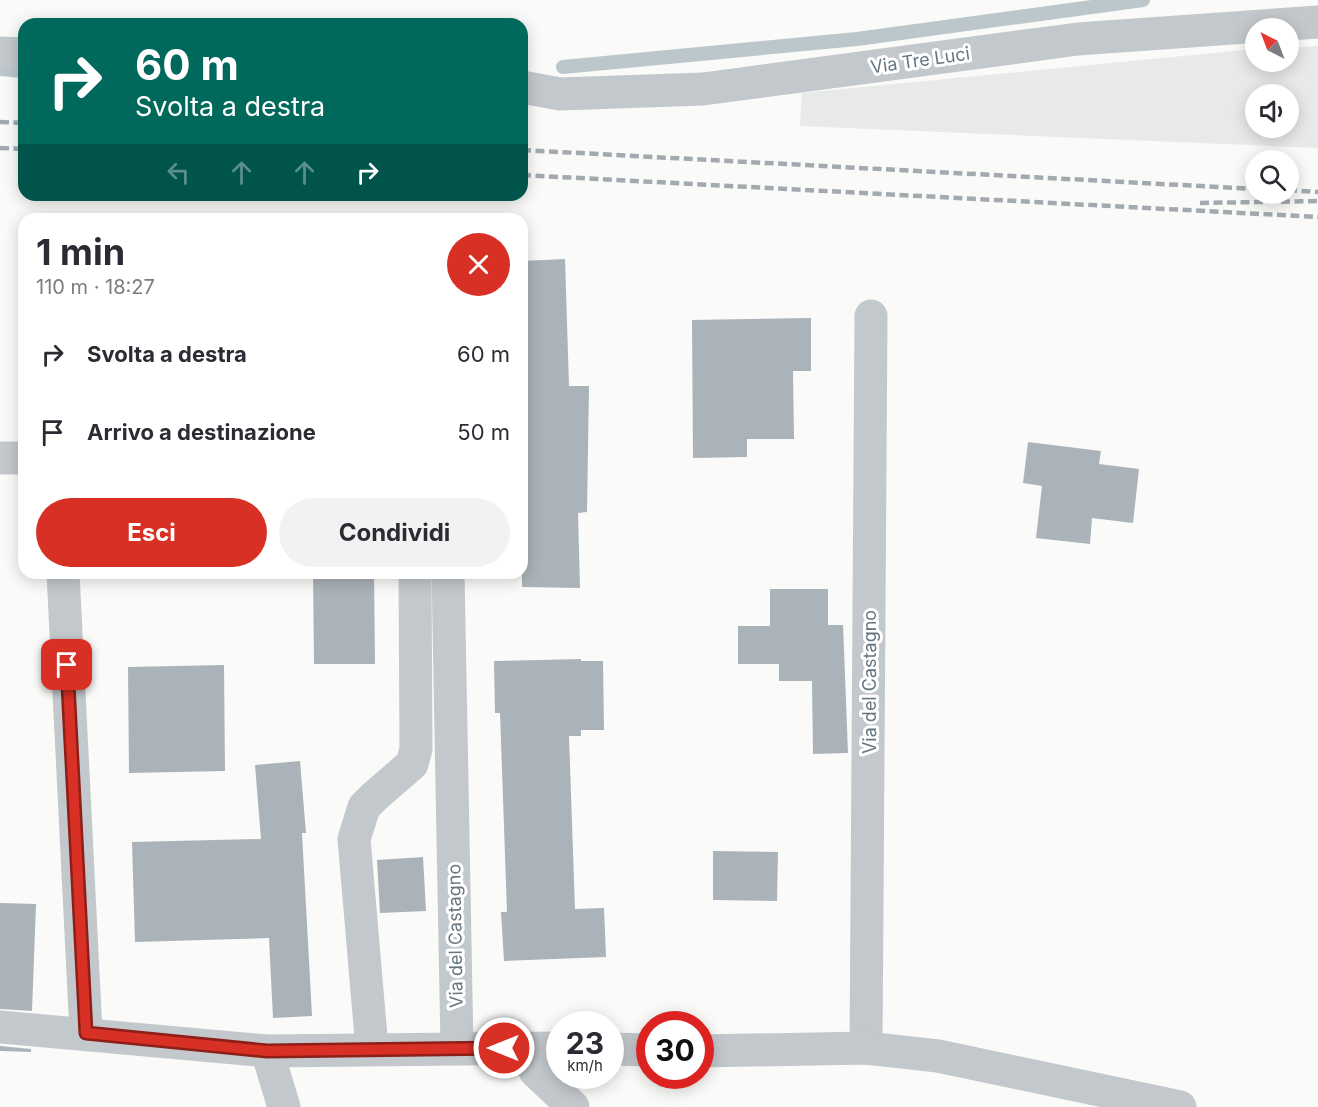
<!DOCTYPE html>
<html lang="it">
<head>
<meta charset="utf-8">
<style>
  :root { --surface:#fff; --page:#f2f2f3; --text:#2b2b33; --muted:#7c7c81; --accent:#d93025 }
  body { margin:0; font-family:Inter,sans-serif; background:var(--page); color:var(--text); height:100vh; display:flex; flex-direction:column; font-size:22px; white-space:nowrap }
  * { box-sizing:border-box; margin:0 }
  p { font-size:20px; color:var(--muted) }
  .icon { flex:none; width:33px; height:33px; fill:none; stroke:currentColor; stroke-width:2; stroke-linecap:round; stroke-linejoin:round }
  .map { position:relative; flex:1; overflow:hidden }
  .details { position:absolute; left:18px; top:213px; width:510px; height:366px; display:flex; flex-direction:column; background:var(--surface); border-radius:18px; box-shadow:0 3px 15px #0003 }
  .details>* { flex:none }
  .hud { position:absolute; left:18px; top:18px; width:510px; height:183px; border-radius:18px; box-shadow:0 3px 15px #0003; background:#00695c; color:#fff; overflow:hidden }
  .needle { width:39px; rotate:318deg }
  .tools { position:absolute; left:1245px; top:18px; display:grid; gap:12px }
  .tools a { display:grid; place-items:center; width:54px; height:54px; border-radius:50%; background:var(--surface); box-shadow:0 3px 15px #0003; font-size:30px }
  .speed { position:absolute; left:546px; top:1011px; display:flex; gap:12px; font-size:30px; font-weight:700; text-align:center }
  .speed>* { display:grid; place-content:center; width:78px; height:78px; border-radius:50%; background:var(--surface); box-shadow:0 3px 15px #0003; line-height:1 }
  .speed small { font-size:15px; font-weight:400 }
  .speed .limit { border:9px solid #d22; background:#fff; color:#111 }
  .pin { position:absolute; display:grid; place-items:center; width:51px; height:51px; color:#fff; margin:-26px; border-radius:12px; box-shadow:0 3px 9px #0006 }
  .me { position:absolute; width:66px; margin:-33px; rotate:270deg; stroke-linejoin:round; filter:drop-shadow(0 0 4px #0008) }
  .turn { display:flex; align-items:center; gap:21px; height:126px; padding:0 18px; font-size:27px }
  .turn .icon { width:78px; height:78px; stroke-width:2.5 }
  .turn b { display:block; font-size:42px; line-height:51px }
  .lanes { display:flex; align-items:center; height:57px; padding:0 18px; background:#0003; justify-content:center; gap:30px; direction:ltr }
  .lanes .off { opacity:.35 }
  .round { display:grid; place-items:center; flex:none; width:63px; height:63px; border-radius:32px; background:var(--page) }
  .summary { display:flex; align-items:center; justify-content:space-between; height:102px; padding:0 18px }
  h1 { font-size:36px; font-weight:700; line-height:45px }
  .primary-button { display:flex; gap:12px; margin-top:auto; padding:12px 18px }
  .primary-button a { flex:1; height:69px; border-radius:36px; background:var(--accent); color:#fff; font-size:24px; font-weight:700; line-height:69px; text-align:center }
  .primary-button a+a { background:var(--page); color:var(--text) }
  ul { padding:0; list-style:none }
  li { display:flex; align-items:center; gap:18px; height:78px; padding:0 18px }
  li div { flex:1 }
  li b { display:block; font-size:22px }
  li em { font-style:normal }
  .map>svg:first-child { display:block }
  .built { fill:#e8e9e9; fill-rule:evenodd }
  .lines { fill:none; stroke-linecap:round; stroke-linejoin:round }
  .stream { stroke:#bbc7cb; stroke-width:14 }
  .building { fill:#aab3b9 }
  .street { stroke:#c3c8cc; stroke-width:33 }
  .rail { stroke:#a2aab0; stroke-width:4.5; stroke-dasharray:9 4.5; stroke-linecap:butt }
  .route-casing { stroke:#8d1f18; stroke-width:15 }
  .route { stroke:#d93025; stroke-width:10 }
  .labels { text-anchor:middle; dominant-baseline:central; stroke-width:6; stroke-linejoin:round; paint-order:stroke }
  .street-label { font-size:18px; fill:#657683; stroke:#fff }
</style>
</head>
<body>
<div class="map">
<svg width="1318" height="1107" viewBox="0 0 1318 1107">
  <rect width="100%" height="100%" fill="#fafaf8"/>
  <!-- built -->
  <path class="built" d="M1318 46V148L800 126 802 93 1255 49 1256 62H1288L1289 48ZM1256 94H1288V128H1256Z"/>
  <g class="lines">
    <!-- stream -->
    <g class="stream">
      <polyline points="563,67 857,39 1143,0"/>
      <polyline points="0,69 24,71"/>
    </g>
  </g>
  <!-- building -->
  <g class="building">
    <polygon points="565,259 569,386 589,386 587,512 578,513 580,588 522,587 522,261"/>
    <polygon points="811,318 811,371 793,371 794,439 747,439 747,457 693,458 692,320"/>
    <polygon points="1028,442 1101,451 1099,464 1139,469 1133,523 1092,518 1090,544 1036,538 1042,486 1023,483"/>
    <polygon points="313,573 374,573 375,664 314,664"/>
    <polygon points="770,589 828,589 828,625 843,625 848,753 813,754 812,681 779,681 779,664 738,664 738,626 770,626"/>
    <polygon points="581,659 581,661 603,661 604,730 581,730 581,736 569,736 575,909 604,908 606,957 504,961 501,912 507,912 500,713 495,713 494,661"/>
    <polygon points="224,665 225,771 129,773 128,667"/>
    <polygon points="300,761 306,833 302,833 312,1016 273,1018 269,938 135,942 132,842 261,839 255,765"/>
    <polygon points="713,851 778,852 777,901 713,900"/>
    <polygon points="423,857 426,911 380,913 377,860"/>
    <polygon points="0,903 36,904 32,1011 0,1009"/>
    <polygon points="0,1046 31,1049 31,1052 0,1051"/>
  </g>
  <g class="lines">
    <!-- street -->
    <g class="street">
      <polyline points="0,53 24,54"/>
      <polyline points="522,87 560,94 703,89 1078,39 1318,22"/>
      <polyline points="0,458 24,458"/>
      <polyline points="63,573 86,1033"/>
      <polyline points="448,573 457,1048"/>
      <polyline points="0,1027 267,1051 560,1048"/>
      <polyline points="528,1048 535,1071 573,1107"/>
      <polyline points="866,1048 871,316"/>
      <polyline points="372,1049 354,839 364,807 374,797 412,764 416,749 415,573"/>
      <polyline points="610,1049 650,1050"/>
      <polyline points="267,1051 284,1107"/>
      <polyline points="700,1051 866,1048 938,1056 1180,1107"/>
    </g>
    <!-- rail -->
    <g class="rail">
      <polyline points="0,122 24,123"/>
      <polyline points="0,148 24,149"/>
      <polyline points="522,150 1256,189"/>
      <polyline points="522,175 1318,217"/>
      <polyline points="1288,190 1318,192"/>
      <polyline points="1200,203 1318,201"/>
    </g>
  </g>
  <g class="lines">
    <!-- route casing -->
    <g class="route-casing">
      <polyline id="route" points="67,665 86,1033 267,1051 504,1048"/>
    </g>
    <!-- route -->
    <use href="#route" class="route"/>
  </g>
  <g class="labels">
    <!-- street labels -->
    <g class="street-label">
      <text transform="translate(920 60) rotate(-8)">Via Tre Luci</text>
      <text transform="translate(869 682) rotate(-90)">Via del Castagno</text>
      <text transform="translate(455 936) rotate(-91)">Via del Castagno</text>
    </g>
  </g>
</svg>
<div class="tools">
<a><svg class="needle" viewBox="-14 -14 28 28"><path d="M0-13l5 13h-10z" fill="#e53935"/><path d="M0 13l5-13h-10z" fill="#7c7c81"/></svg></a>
<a><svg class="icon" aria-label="sound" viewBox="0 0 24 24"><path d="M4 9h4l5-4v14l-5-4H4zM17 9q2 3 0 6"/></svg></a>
<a><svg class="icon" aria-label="search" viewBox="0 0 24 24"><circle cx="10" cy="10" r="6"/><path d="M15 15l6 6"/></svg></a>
</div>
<div class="speed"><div>23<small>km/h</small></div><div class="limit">30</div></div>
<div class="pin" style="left:67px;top:665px;background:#d93025"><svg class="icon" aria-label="arrive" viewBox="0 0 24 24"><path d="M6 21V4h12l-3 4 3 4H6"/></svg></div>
<svg class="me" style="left:504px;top:1048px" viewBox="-20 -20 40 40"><circle r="17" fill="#d93025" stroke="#fff" stroke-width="3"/><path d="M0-11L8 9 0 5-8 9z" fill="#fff"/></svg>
<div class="hud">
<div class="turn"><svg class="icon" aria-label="right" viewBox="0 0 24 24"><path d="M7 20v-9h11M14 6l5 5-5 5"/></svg><div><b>60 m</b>Svolta a destra</div></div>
<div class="lanes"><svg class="icon off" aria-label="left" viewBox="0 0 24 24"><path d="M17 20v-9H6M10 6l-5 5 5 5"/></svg><svg class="icon off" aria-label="ahead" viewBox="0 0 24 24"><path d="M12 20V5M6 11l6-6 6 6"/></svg><svg class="icon off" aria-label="ahead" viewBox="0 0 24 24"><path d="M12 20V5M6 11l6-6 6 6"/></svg><svg class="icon" aria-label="right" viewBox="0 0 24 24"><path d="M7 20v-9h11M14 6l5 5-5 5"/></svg></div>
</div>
<section class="details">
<div class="summary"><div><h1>1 min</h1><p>110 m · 18:27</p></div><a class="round" style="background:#d93025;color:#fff"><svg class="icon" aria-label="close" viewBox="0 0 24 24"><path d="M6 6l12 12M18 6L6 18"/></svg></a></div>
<ul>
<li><svg class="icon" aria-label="right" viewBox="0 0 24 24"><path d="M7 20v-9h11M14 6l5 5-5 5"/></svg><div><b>Svolta a destra</b></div><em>60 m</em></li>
<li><svg class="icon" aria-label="arrive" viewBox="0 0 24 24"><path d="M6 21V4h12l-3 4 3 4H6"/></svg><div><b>Arrivo a destinazione</b></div><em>50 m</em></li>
</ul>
<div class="primary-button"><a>Esci</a><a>Condividi</a></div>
</section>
</div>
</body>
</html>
